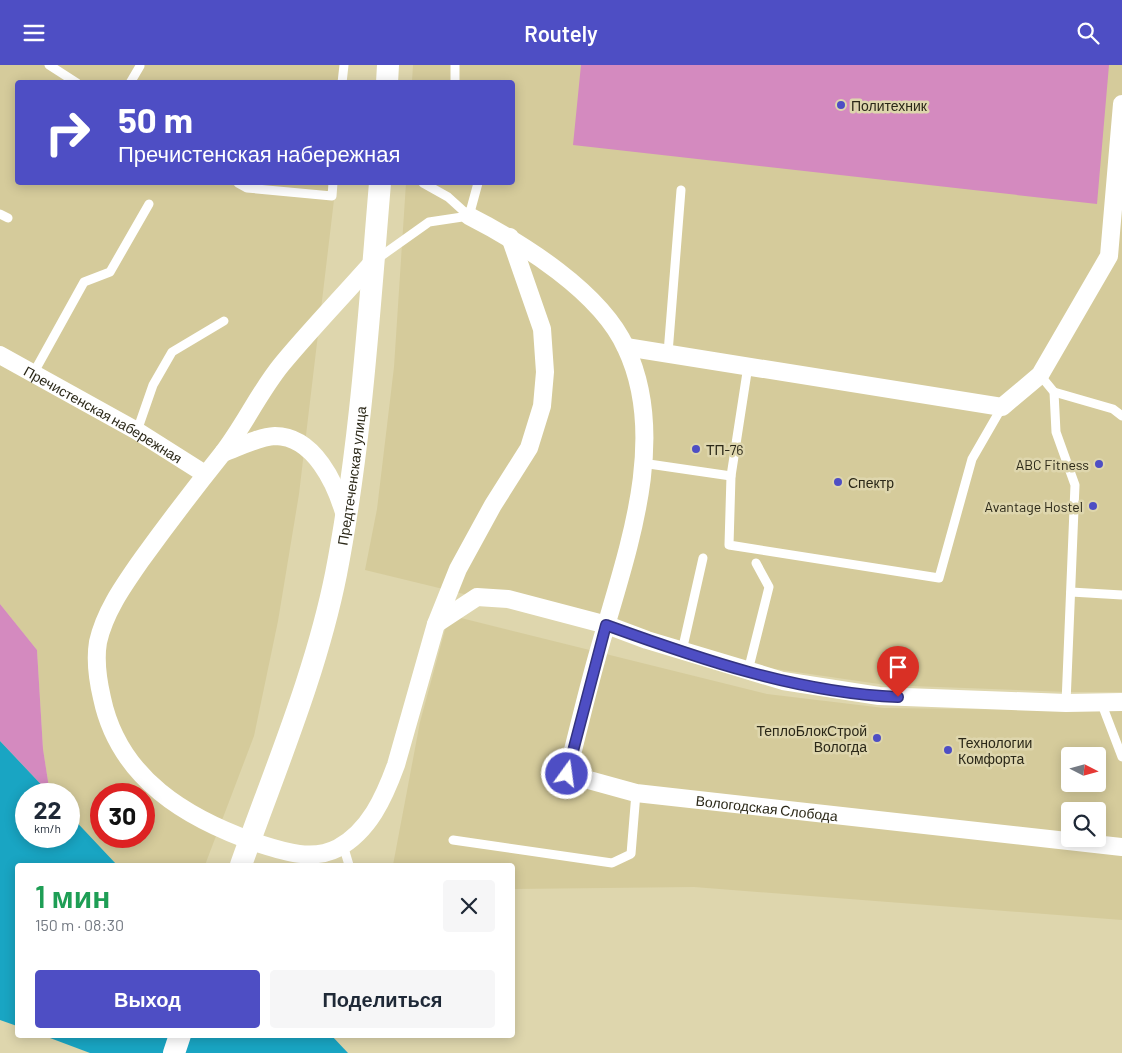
<!DOCTYPE html>
<html lang="ru">
<head>
<meta charset="utf-8">
<style>
  :root { --surface:#fff; --page:#f6f6f7; --text:#1f2937; --muted:#747a83; --accent:#4e4ec4 }
  body { margin:0; font-family:Barlow,sans-serif; background:var(--page); color:var(--text); height:100vh; display:flex; flex-direction:column; font-size:19px; white-space:nowrap }
  * { box-sizing:border-box; margin:0 }
  p { font-size:16px; color:var(--muted) }
  .icon { flex:none; width:28px; height:28px; fill:none; stroke:currentColor; stroke-width:2; stroke-linecap:round; stroke-linejoin:round }
  .map { position:relative; flex:1; overflow:hidden }
  .sheet { position:absolute; left:15px; top:798px; width:500px; height:175px; display:flex; flex-direction:column; background:var(--surface); border-radius:5px; box-shadow:0 2px 12px #0003 }
  .sheet>* { flex:none }
  .hud { position:absolute; left:15px; top:15px; width:500px; height:105px; border-radius:5px; box-shadow:0 2px 12px #0003; background:#4e4ec4; color:#fff; overflow:hidden }
  .needle { width:32px; rotate:96deg }
  .fabs { position:absolute; left:1061px; top:682px; display:grid; gap:10px }
  .fabs a { display:grid; place-items:center; width:45px; height:45px; border-radius:5px; background:var(--surface); box-shadow:0 2px 12px #0003; font-size:25px }
  .speed { position:absolute; left:15px; top:718px; display:flex; gap:10px; font-size:25px; font-weight:700; text-align:center }
  .speed>* { display:grid; place-content:center; width:65px; height:65px; border-radius:50%; background:var(--surface); box-shadow:0 2px 12px #0003; line-height:1 }
  .speed small { font-size:12px; font-weight:400 }
  .speed .limit { border:8px solid #d22; background:#fff; color:#111 }
  .pin { position:absolute; display:grid; place-items:center; width:42px; height:42px; color:#fff; margin:-51px -21px; border-radius:50% 50% 50% 0; rotate:-45deg; box-shadow:0 0 5px #0007 }
  .pin .icon { rotate:45deg }
  .me { position:absolute; width:55px; margin:-28px; rotate:14deg; stroke-linejoin:round; filter:drop-shadow(0 0 4px #0008) }
  .turn { display:flex; align-items:center; gap:18px; height:105px; padding:0 20px; font-size:22px }
  .turn .icon { width:65px; height:65px; stroke-width:2.5 }
  .turn b { display:block; font-size:35px; line-height:42px }
  .round { display:grid; place-items:center; flex:none; width:52px; height:52px; border-radius:5px; background:var(--page) }
  .overview { display:flex; align-items:center; justify-content:space-between; height:85px; padding:0 20px }
  h1 { font-size:30px; font-weight:600; line-height:38px; color:#1e9e55 }
  .action { display:flex; gap:10px; margin-top:auto; padding:10px 20px }
  .action a { flex:1; height:58px; border-radius:5px; background:var(--accent); color:#fff; font-size:20px; font-weight:600; line-height:58px; text-align:center }
  .action a+a { background:var(--page); color:var(--text) }
  header { display:flex; justify-content:space-between; align-items:center; height:65px; padding:0 20px; background:var(--accent); color:#fff; font-size:22px; font-weight:600 }
  .map>svg:first-child { display:block }
  .built { fill:#d5cb9b; fill-rule:evenodd }
  .green { fill:#d48abf }
  .water { fill:#19a5c3 }
  .lines { fill:none; stroke-linecap:round; stroke-linejoin:round }
  .service { stroke:#fff; stroke-width:9 }
  .minor { stroke:#fff; stroke-width:18 }
  .tertiary { stroke:#fff; stroke-width:22 }
  .route-casing { stroke:#33337f; stroke-width:12 }
  .route { stroke:#4e4ec4; stroke-width:9 }
  .poi-dot { fill:#4e4ec4; stroke:#ded6ad; stroke-width:2 }
  .labels { text-anchor:middle; dominant-baseline:central; stroke-width:5; stroke-linejoin:round; paint-order:stroke }
  .poi-label { font-size:14px; fill:#2b2818; stroke:#ded6ad; text-anchor:start }
  .street-label { font-size:14px; fill:#2b2818; stroke:#ded6ad }
</style>
</head>
<body>
<header><svg class="icon" aria-label="menu" viewBox="0 0 24 24"><path d="M4 6h16M4 12h16M4 18h16"/></svg>Routely<svg class="icon" aria-label="search" viewBox="0 0 24 24"><circle cx="10" cy="10" r="6"/><path d="M15 15l6 6"/></svg></header>
<div class="map">
<svg width="1122" height="988" viewBox="0 0 1122 988">
  <rect width="100%" height="100%" fill="#ded6ad"/>
  <!-- built -->
  <g class="built">
    <path d="M0 0H348L346 17 18 18V118H336L299 429 278 556 254 671 205 800H117L69 749V729H50L43 684 37 585 0 539ZM101 729H144V771H101Z"/>
    <polygon points="413,0 1122,0 1122,627 1068,627 886,620 768,603 365,505 377,444 394,302 406,118 512,118 512,18 412,17"/>
    <path d="M449 550 767 629 884 643 1122 646V855L694 822 513 824 512 800H393L420 657ZM1070 691H1098V719H1070ZM1070 746H1098V774H1070Z"/>
  </g>
  <!-- green -->
  <g class="green">
    <polygon points="581,0 1109,0 1097,139 573,80"/>
    <polygon points="0,539 37,585 43,684 50,729 0,676"/>
  </g>
  <!-- water -->
  <g class="water">
    <polygon points="0,676 50,729 26,729 26,771 69,771 69,749 117,800 18,800 17,961 0,955"/>
    <polygon points="42,970 331,970 348,988 90,988"/>
  </g>
  <g class="lines">
    <!-- service -->
    <g class="service">
      <polyline points="49,0 77,18"/>
      <polyline points="455,0 455,18"/>
      <polyline points="130,18 140,1"/>
      <polyline points="342,18 344,0"/>
      <polyline points="238,118 247,123 332,131 333,118"/>
      <polyline points="423,118 448,132 469,151"/>
      <polyline points="0,149 8,153"/>
      <polyline points="469,151 478,118"/>
      <polyline points="377,194 429,157 469,151"/>
      <polyline points="668,288 681,125"/>
      <polyline points="748,301 731,411 729,480 939,513 972,394 1002,342"/>
      <polyline points="33,309 84,217 110,207 149,139"/>
      <polyline points="1040,310 1054,327 1056,367 1075,420 1066,638"/>
      <polyline points="1054,327 1113,344 1122,351"/>
      <polyline points="137,366 153,320 172,287 224,256"/>
      <polyline points="642,398 731,411"/>
      <polyline points="1071,527 1122,530"/>
      <polyline points="682,586 703,493"/>
      <polyline points="748,606 769,522 756,498"/>
      <polyline points="1101,637 1122,692"/>
      <polyline points="453,775 612,798 631,789 636,728"/>
      <polyline points="343,780 349,800"/>
    </g>
    <!-- minor -->
    <g class="minor">
      <path id="s1" d="M469 151C522 178 601 227 626 283 671 378 623 497 597 592 586 631 577 670 567 709L636 728 1122 782"/>
      <path d="M373 197C343 231 311 264 282 299 259 327 244 361 222 389 194 424 168 458 142 494 124 520 105 546 98 577 95 595 98 616 102 633 119 714 187 754 260 779 285 787 313 796 338 783 369 766 384 733 396 700L436 559 458 504 493 440 529 383 542 341 545 307 542 264 510 172"/>
      <polyline points="626,282 1002,342 1040,310 1109,191 1122,39"/>
      <path id="s2" d="M0 290 137 366 205 409"/>
      <path d="M223 388C239 382 258 372 275 371 314 371 336 419 345 451"/>
      <polyline points="436,559 477,532 508,534 607,560 647,575 783,616 879,631 1066,638 1122,637"/>
    </g>
    <!-- tertiary -->
    <g class="tertiary">
      <polyline points="387,18 388,0"/>
      <path id="s3" d="M241 800C275 704 316 609 336 509 361 380 369 248 380 118"/>
      <polyline points="174,988 180,970"/>
    </g>
  </g>
  <g class="lines">
    <!-- route casing -->
    <g class="route-casing">
      <path id="route" d="M567 709 606 560C700 594 798 628 898 632"/>
    </g>
    <!-- route -->
    <use href="#route" class="route"/>
  </g>
  <!-- markers -->
  <g class="poi-dot">
    <circle cx="841" cy="40" r="5"/>
    <circle cx="696" cy="384" r="5"/>
    <circle cx="1099" cy="399" r="5"/>
    <circle cx="838" cy="417" r="5"/>
    <circle cx="1093" cy="441" r="5"/>
    <circle cx="877" cy="673" r="5"/>
    <circle cx="948" cy="685" r="5"/>
  </g>
  <g class="labels">
    <!-- poi labels -->
    <g class="poi-label">
      <text x="851" y="40">Политехник</text>
      <text x="706" y="384">ТП-76</text>
      <text x="1089" y="399" text-anchor="end">ABC Fitness</text>
      <text x="848" y="417">Спектр</text>
      <text x="1083" y="441" text-anchor="end">Avantage Hostel</text>
      <text x="867" y="665" text-anchor="end">ТеплоБлокСтрой<tspan x="867" dy="16">Вологда</tspan></text>
      <text x="958" y="677">Технологии<tspan x="958" dy="16">Комфорта</tspan></text>
    </g>
    <!-- street labels -->
    <g class="street-label">
      <text stroke="none"><textPath href="#s2" startOffset="119">Пречистенская набережная</textPath></text>
      <text stroke="none"><textPath href="#s3" startOffset="406">Предтеченская улица</textPath></text>
      <text stroke="none"><textPath href="#s1" startOffset="850">Вологодская Слобода</textPath></text>
    </g>
  </g>
</svg>
<div class="fabs">
<a><svg class="needle" viewBox="-14 -14 28 28"><path d="M0-13l5 13h-10z" fill="#e53935"/><path d="M0 13l5-13h-10z" fill="#747a83"/></svg></a>
<a><svg class="icon" aria-label="search" viewBox="0 0 24 24"><circle cx="10" cy="10" r="6"/><path d="M15 15l6 6"/></svg></a>
</div>
<div class="speed"><div>22<small>km/h</small></div><div class="limit">30</div></div>
<div class="pin" style="left:898px;top:632px;background:#d93025"><svg class="icon" aria-label="arrive" viewBox="0 0 24 24"><path d="M6 21V4h12l-3 4 3 4H6"/></svg></div>
<svg class="me" style="left:567px;top:709px" viewBox="-20 -20 40 40"><circle r="17" fill="#4e4ec4" stroke="#fff" stroke-width="3"/><path d="M0-11L8 9 0 5-8 9z" fill="#fff"/></svg>
<div class="hud">
<div class="turn"><svg class="icon" aria-label="right" viewBox="0 0 24 24"><path d="M7 20v-9h11M14 6l5 5-5 5"/></svg><div><b>50 m</b>Пречистенская набережная</div></div>
</div>
<section class="sheet">
<div class="overview"><div><h1>1 мин</h1><p>150 m · 08:30</p></div><a class="round"><svg class="icon" aria-label="close" viewBox="0 0 24 24"><path d="M6 6l12 12M18 6L6 18"/></svg></a></div>
<div class="action"><a>Выход</a><a>Поделиться</a></div>
</section>
</div>
</body>
</html>
